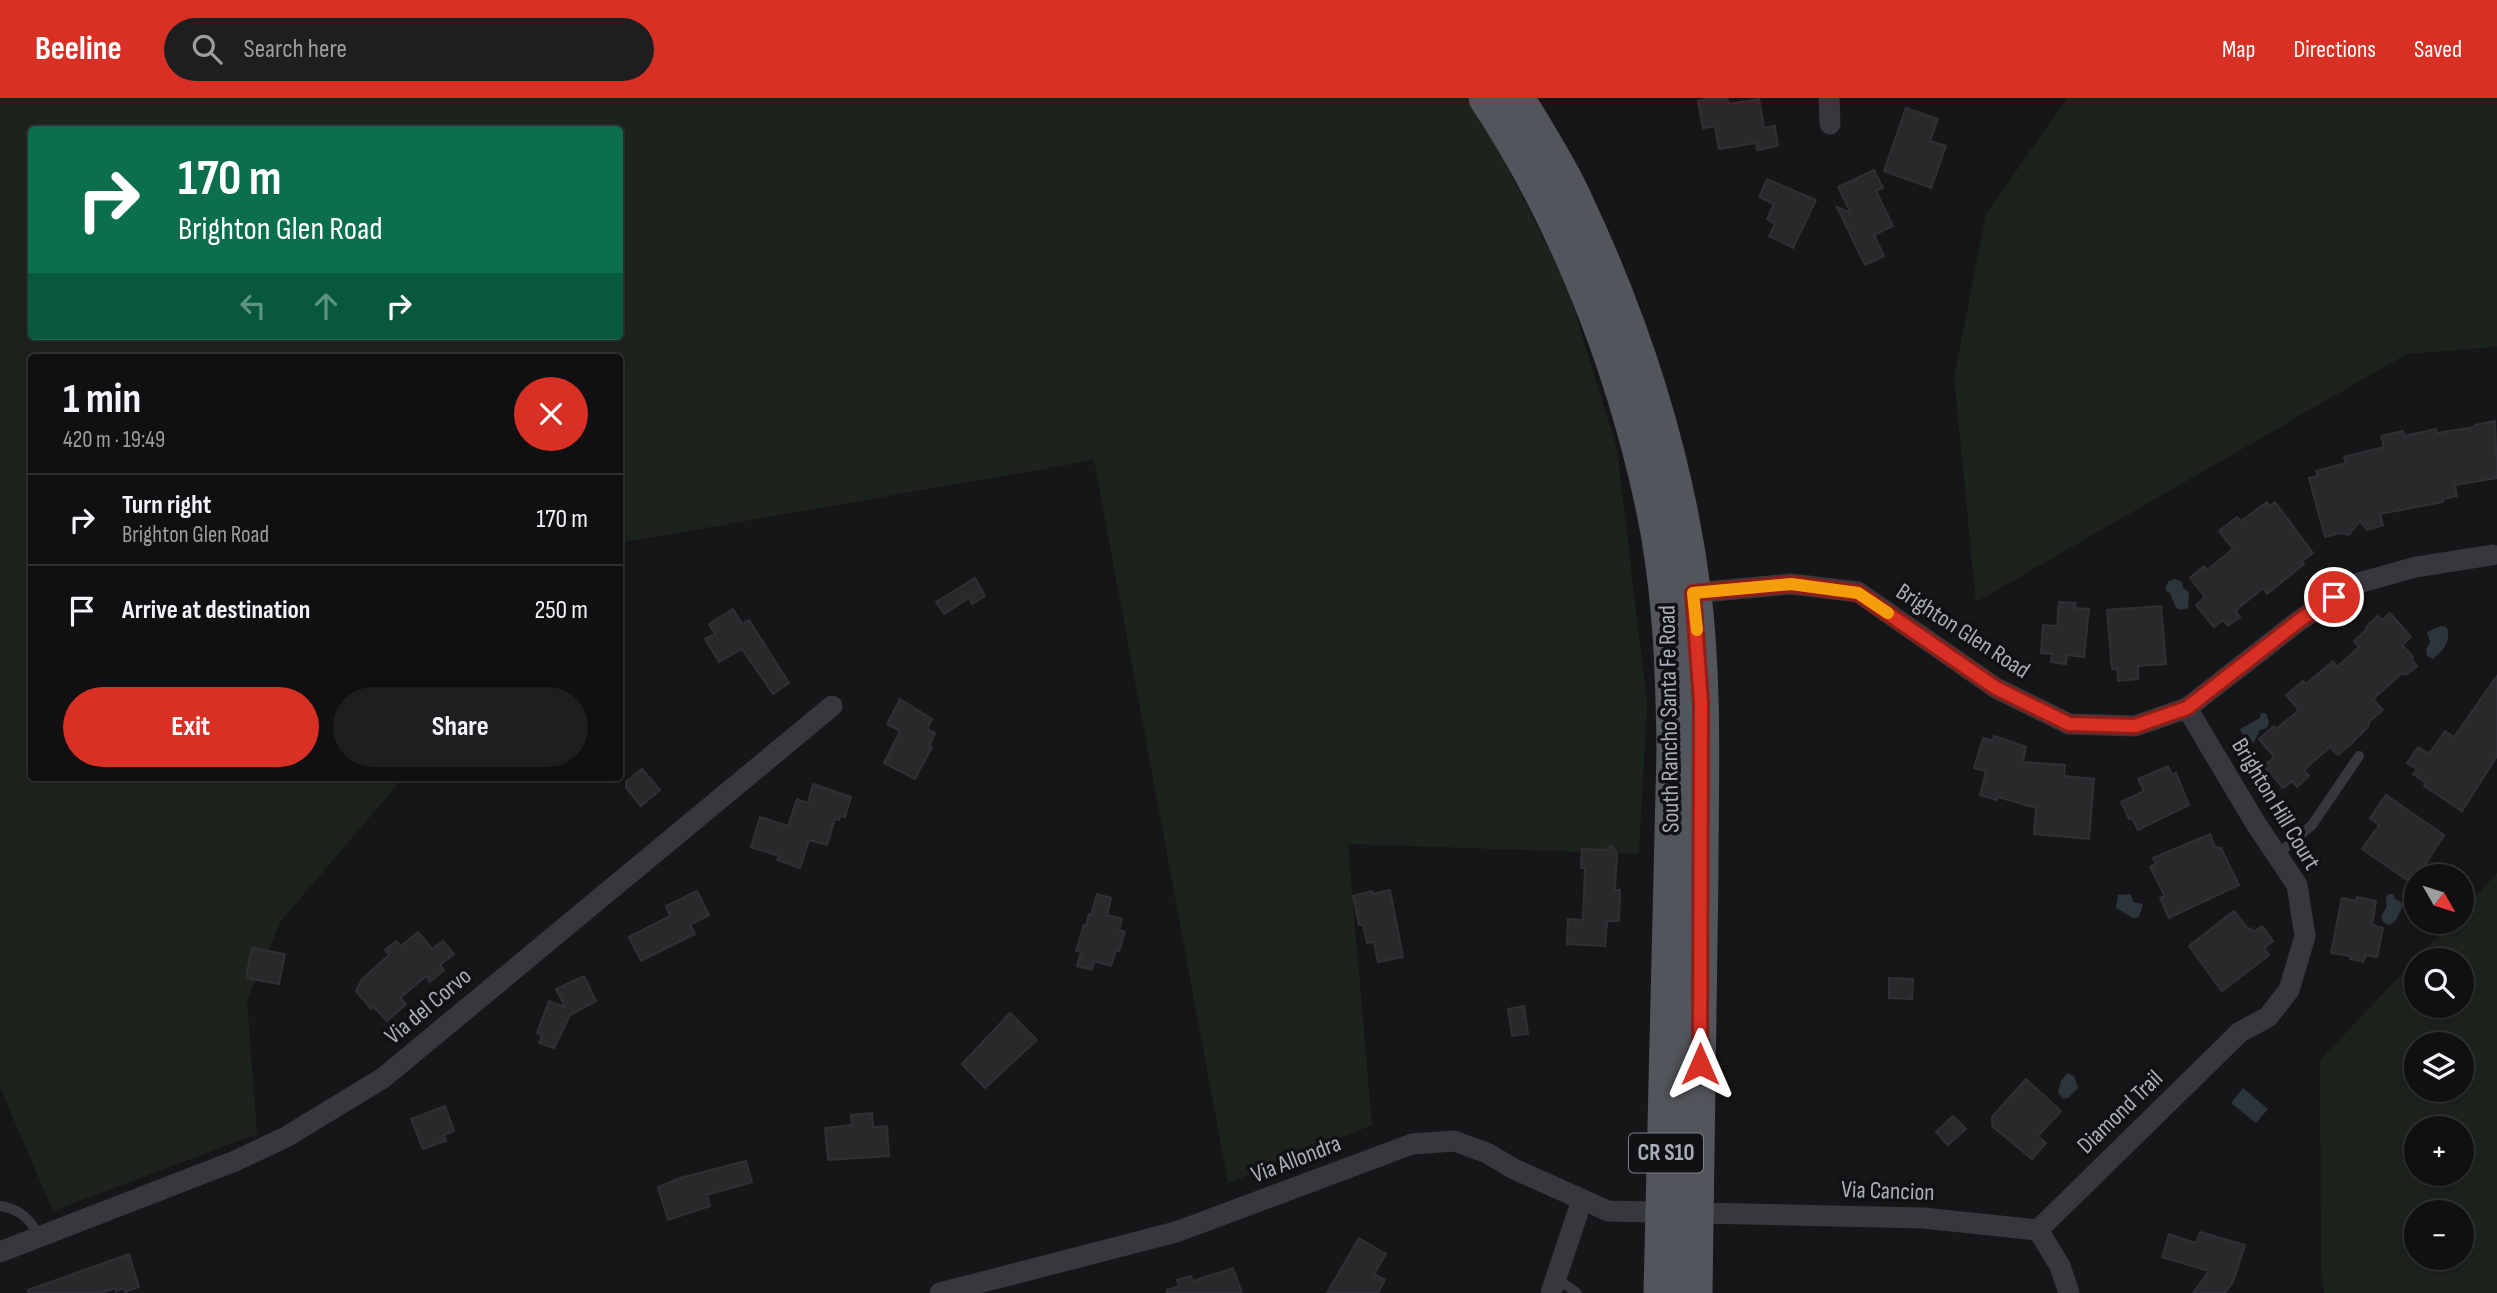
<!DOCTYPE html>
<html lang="en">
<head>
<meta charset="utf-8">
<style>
  :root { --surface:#101012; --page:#1e1e20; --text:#f1f3f6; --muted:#9c9d9f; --line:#303032; --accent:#d93025 }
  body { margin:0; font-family:"Sofia Sans Condensed",sans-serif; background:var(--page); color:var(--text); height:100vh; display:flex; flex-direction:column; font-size:26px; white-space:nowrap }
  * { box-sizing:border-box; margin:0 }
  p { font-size:23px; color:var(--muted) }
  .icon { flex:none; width:38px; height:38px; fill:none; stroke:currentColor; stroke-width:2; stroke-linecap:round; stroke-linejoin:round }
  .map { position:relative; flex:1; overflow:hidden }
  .details { position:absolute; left:28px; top:256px; width:595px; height:427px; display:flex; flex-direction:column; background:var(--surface); border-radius:7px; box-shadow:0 4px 10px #0003,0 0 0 2px var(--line) }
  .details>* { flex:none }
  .guide { position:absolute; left:28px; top:28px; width:595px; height:214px; border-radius:7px; box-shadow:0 4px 10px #0003,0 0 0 2px var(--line); background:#0b6e4f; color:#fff; overflow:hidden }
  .needle { width:46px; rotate:129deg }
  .tools { position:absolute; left:2404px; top:766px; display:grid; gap:14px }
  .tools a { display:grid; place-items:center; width:70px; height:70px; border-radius:50%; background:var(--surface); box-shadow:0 4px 10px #0003,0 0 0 2px var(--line); font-size:35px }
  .pin { position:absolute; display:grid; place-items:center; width:60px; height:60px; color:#fff; margin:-30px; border:4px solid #fff; border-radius:50%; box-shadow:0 2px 7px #0007 }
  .me { position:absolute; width:77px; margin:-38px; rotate:0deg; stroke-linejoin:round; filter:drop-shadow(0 0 5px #0008) }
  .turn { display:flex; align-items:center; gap:24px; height:147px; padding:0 35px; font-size:32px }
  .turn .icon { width:91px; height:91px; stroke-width:2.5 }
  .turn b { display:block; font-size:49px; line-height:60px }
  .lanes { display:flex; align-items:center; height:66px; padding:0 35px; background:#0003; justify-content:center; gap:35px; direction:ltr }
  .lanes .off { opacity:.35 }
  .round { display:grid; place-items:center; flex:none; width:74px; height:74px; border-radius:37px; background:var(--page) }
  .overview { display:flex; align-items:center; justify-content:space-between; height:119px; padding:0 35px }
  h1 { font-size:42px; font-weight:700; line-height:52px }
  .primary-button { display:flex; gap:14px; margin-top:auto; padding:14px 35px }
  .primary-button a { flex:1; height:80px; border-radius:42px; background:var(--accent); color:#fff; font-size:28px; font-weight:700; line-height:80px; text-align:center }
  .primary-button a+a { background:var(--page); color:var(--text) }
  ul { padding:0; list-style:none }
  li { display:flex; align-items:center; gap:21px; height:91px; padding:0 35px; border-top:2px solid var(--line) }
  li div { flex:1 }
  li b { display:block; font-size:26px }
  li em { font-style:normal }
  header { display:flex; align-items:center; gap:42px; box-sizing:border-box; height:98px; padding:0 35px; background:var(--accent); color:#fff }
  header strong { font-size:33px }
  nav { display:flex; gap:38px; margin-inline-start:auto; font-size:24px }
  .search { width:490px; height:63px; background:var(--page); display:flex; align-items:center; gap:18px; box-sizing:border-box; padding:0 24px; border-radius:38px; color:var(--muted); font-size:26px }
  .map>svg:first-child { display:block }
  .green { fill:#1c231d; fill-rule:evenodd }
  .water { fill:#2c353c }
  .building { fill:#29292c; stroke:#303034; stroke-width:2 }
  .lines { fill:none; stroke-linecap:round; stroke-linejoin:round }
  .service { stroke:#37383d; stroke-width:10 }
  .minor { stroke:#37383d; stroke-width:21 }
  .primary { stroke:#53555c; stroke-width:35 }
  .route-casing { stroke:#8d1f18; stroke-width:18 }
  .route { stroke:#d93025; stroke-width:12 }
  .slow { stroke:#f59e0b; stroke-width:12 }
  .labels { text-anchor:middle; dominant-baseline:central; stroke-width:7; stroke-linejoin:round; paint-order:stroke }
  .shield { fill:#111113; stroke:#7b7e86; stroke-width:2 }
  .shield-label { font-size:23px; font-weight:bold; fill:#a8adb8 }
  .street-label { font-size:24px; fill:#a8adb8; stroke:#111113 }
</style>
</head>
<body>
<header>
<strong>Beeline</strong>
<div class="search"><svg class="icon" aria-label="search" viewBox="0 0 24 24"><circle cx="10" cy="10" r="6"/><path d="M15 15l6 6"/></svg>Search here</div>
<nav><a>Map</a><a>Directions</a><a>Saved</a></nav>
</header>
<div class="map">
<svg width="2497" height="1195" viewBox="0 0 2497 1195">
  <rect width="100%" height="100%" fill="#161618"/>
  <!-- green -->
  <g class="green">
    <path d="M0 0H1466L1491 37 1566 185 1617 351 1647 605 1639 756 1348 746 1372 1027 1228 1085 1094 362 620 445V259H32V679H404L281 823 247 902 257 1036 53 1113 0 989ZM32 32H620V238H32Z"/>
    <polygon points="2067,0 2497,0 2497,249 2407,256 1976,504 1954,280 1986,116"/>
    <path d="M2497 775V1195H2324L2321 1172 2320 962 2451 824H2462V813ZM2417 863H2462V908H2417ZM2417 947H2462V992H2417ZM2417 1031H2462V1076H2417ZM2417 1115H2462V1160H2417Z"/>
  </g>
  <!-- water -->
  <g class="water">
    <polygon points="2176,481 2182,484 2183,490 2189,494 2188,510 2181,512 2176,510 2170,495 2166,493 2166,488 2169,483"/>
    <path d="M2441 528 2446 529C2453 540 2443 554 2433 561L2427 558 2426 551 2430 544 2427 534Z"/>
    <polygon points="2261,615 2266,615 2269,624 2267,630 2260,632 2254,644 2247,645 2240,631 2260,620"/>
    <polygon points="2131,796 2133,804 2143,806 2139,819 2133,820 2116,810 2118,797"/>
    <polygon points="2388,796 2393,796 2394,800 2404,806 2396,822 2390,827 2383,824 2381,819 2387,808 2386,799"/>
    <polygon points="2067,975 2074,978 2078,990 2068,1000 2063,1001 2058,994 2061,983"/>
    <polygon points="2243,990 2268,1011 2256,1025 2231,1005"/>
  </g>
  <!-- building -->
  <g class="building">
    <polygon points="1710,0 1727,0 1729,6 1759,1 1764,30 1775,28 1778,48 1757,52 1756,45 1719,51 1715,28 1703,30 1698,3"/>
    <polygon points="1906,10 1938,21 1930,43 1946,48 1931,90 1884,73"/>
    <polygon points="1874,72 1883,90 1876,93 1893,128 1874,137 1884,158 1865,167 1837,109 1851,115 1838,89"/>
    <polygon points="1767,81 1816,102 1793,150 1769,138 1775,126 1767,121 1774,106 1759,99"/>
    <polygon points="2495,323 2497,380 2455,387 2457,398 2443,401 2443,404 2380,416 2383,427 2367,432 2360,423 2349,437 2339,435 2325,439 2309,380 2318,378 2316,373 2346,365 2344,359 2384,349 2381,338 2403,333 2404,338 2436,331 2437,335 2475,329 2475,327"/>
    <polygon points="2267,404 2270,408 2275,404 2313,455 2302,463 2304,466 2267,496 2263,490 2235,513 2240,519 2228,528 2223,522 2214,529 2196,507 2205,499 2190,480 2204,468 2207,472 2233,451 2219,433 2237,419 2241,423"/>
    <polygon points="975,480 985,498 972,506 969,500 944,516 936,504"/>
    <polygon points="2059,504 2075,505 2075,510 2089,511 2084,559 2067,557 2066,566 2051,564 2052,556 2041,555 2043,527 2057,528"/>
    <polygon points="2161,508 2166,566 2138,568 2138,581 2118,583 2117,571 2112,571 2107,512"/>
    <polygon points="733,511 742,526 749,522 789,585 773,596 742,551 719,564 705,541 715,536 709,526"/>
    <polygon points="2390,515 2411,539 2402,547 2413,559 2411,561 2417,568 2407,576 2401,576 2373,601 2383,612 2369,624 2368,629 2353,644 2338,657 2330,649 2304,672 2309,678 2297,689 2292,683 2283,690 2264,668 2274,659 2259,641 2274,628 2276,631 2299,612 2286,597 2303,583 2306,586 2333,563 2337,569 2359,549 2354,543 2368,530 2366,529 2378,518 2382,522"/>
    <polygon points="2497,578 2497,658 2462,713 2424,688 2426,685 2413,676 2417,671 2407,665 2418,649 2428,655 2431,653 2445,633 2454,639"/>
    <polygon points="900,601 932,621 927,631 935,635 929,648 932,649 915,681 884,665 900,633 887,626"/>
    <polygon points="1994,638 2026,649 2023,664 2065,667 2064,678 2094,681 2089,741 2034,736 2036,710 1998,699 1997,702 1980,697 1986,673 1974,670 1983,640 1993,643"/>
    <polygon points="2168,668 2172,677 2176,675 2189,707 2138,732 2132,720 2129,721 2121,704 2144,693 2138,681"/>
    <polygon points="642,671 660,692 641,708 626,690 626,684"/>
    <polygon points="813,686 851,699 845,719 840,718 839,722 835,721 827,747 809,742 800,770 777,762 779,758 751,749 760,719 788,728 797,701 808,705"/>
    <polygon points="2386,697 2444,737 2413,786 2362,751 2379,727 2370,720"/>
    <polygon points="2210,736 2215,749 2221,750 2239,787 2169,820 2160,800 2165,798 2150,769 2156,766 2153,760"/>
    <polygon points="1611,747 1617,756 1615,792 1620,792 1619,823 1607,823 1605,848 1567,846 1568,821 1583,822 1585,770 1581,770 1582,751 1606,752"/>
    <polygon points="1390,792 1403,859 1378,864 1374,844 1367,845 1363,827 1359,827 1353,798 1372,793 1372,796"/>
    <polygon points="697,793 709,817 690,827 695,836 641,863 629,839 670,818 666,808"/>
    <polygon points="1097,796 1111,800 1107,817 1122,821 1119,832 1125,834 1119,853 1116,852 1111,868 1094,863 1092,872 1077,868 1081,854 1076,853 1084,827 1086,828 1089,816 1091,817"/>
    <polygon points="2357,799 2376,803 2372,827 2383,830 2377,859 2366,857 2363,864 2350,861 2350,858 2331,855 2342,800 2356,803"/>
    <polygon points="2234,813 2249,832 2251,830 2253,834 2262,828 2273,843 2264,850 2269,857 2222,893 2189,848"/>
    <polygon points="418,834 432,851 443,843 454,856 440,867 444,872 430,884 426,878 400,900 406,906 387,923 374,909 371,911 356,893 362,881 389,857 385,852 396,843 401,848"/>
    <polygon points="252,850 285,856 279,886 246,880"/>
    <polygon points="584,878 596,903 570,917 554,950 539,945 542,937 537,935 549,903 565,909 556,891"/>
    <polygon points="1889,880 1913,881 1912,901 1889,900"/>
    <polygon points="1524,908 1528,936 1512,938 1508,911"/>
    <polygon points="1010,915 1037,942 985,990 962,966"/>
    <polygon points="2026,981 2061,1013 2038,1038 2046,1045 2032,1061 1992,1028 1992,1019"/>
    <polygon points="445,1008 454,1033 444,1037 446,1043 423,1051 411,1021"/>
    <polygon points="872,1015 873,1029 887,1028 889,1058 828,1062 825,1030 852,1027 851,1017"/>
    <polygon points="1953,1018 1966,1031 1948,1047 1936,1034"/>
    <polygon points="746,1063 752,1084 707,1097 710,1108 668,1122 658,1089 680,1080"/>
    <polygon points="2200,1134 2245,1147 2233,1184 2225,1195 2193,1195 2209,1173 2162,1159 2169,1136 2196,1145"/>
    <polygon points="1359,1140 1386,1156 1374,1176 1385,1182 1378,1195 1327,1195"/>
    <polygon points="129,1156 139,1189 125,1194 124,1190 116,1193 116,1190 101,1195 29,1195 28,1192"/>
    <polygon points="1233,1170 1242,1195 1167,1195 1167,1192 1179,1188 1177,1182 1191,1178 1193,1183"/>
  </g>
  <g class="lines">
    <!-- service -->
    <g class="service">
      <polyline points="2278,756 2312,727 2359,658"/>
      <path d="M0 1108C20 1111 30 1121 39 1138"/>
      <polyline points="1556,1180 1577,1195"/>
    </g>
    <!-- minor -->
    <g class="minor">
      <polyline points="1829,0 1830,26"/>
      <polyline points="1693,495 1791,486 1858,494 1996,590 2069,626 2135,628 2187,610 2300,522 2351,487 2416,469 2492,457"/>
      <polyline points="2038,1132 2240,934 2268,919 2289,892 2305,838 2297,787 2256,726 2187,610"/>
      <polyline points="0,1154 235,1063 286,1039 383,980 832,608"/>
      <polyline points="940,1195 1176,1134 1412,1046 1454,1043 1487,1055 1514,1071 1608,1113 1923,1120 2038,1132 2060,1168 2069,1195"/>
      <polyline points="1551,1195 1582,1102"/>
    </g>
    <!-- primary -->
    <g class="primary">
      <path d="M1486 0C1565 119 1622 265 1652 404 1670 486 1673 569 1674 652L1661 1195"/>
      <path d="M1517 0C1537 33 1559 67 1575 102 1633 225 1677 361 1694 497 1705 589 1701 682 1701 775 1700 915 1698 1055 1695 1195"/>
    </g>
  </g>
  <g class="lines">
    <!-- route casing -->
    <g class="route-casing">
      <polyline id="route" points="1700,966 1701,605 1693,495 1791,486 1858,495 1996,590 2069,626 2135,628 2187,610 2300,522 2334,499"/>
    </g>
    <!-- route -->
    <use href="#route" class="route"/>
    <!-- slow -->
    <polyline class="slow" points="1697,532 1693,495 1791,486 1858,495 1888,515"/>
  </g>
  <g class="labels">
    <!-- shield labels -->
    <rect class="shield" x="1629" y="1035.5" width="74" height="39" rx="5"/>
    <g class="shield-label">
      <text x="1666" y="1055">CR S10</text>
    </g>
    <!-- street labels -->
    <g class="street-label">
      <text transform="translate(1963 533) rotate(33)">Brighton Glen Road</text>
      <text transform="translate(1669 621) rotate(-91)">South Rancho Santa Fe Road</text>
      <text transform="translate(2276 706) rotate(59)">Brighton Hill Court</text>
      <text transform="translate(428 908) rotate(-40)">Via del Corvo</text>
      <text transform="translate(2120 1014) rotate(-44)">Diamond Trail</text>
      <text transform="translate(1296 1061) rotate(-21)">Via Allondra</text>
      <text transform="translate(1888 1093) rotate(2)">Via Cancion</text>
    </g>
  </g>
</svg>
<div class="tools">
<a><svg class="needle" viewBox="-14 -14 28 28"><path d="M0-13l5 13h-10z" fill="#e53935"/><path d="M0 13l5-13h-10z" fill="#9c9d9f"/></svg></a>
<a><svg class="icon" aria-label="search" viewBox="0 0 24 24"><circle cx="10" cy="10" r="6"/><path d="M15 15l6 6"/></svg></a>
<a><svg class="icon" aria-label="layers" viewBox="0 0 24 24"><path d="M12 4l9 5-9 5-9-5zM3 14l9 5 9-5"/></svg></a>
<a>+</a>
<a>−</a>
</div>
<div class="pin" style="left:2334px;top:499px;background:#d93025"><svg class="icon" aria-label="arrive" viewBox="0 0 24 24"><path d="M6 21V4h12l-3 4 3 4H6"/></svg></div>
<svg class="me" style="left:1700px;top:966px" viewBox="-20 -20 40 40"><path d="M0-17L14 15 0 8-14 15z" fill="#d93025" stroke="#fff" stroke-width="4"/></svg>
<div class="guide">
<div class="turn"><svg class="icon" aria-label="right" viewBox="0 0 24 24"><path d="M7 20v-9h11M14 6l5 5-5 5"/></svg><div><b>170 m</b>Brighton Glen Road</div></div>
<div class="lanes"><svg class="icon off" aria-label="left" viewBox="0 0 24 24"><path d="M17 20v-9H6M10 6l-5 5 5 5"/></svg><svg class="icon off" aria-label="ahead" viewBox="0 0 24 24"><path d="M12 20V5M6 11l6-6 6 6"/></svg><svg class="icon" aria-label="right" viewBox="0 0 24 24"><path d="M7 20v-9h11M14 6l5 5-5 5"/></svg></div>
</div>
<section class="details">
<div class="overview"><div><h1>1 min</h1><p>420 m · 19:49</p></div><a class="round" style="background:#d93025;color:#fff"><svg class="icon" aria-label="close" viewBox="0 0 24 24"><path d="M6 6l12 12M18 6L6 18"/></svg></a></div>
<ul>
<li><svg class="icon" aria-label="right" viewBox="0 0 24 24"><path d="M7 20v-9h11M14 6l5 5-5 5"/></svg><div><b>Turn right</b><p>Brighton Glen Road</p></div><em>170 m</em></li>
<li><svg class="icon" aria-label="arrive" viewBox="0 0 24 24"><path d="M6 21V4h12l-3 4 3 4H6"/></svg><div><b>Arrive at destination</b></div><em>250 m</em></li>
</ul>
<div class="primary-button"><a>Exit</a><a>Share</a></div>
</section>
</div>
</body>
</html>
